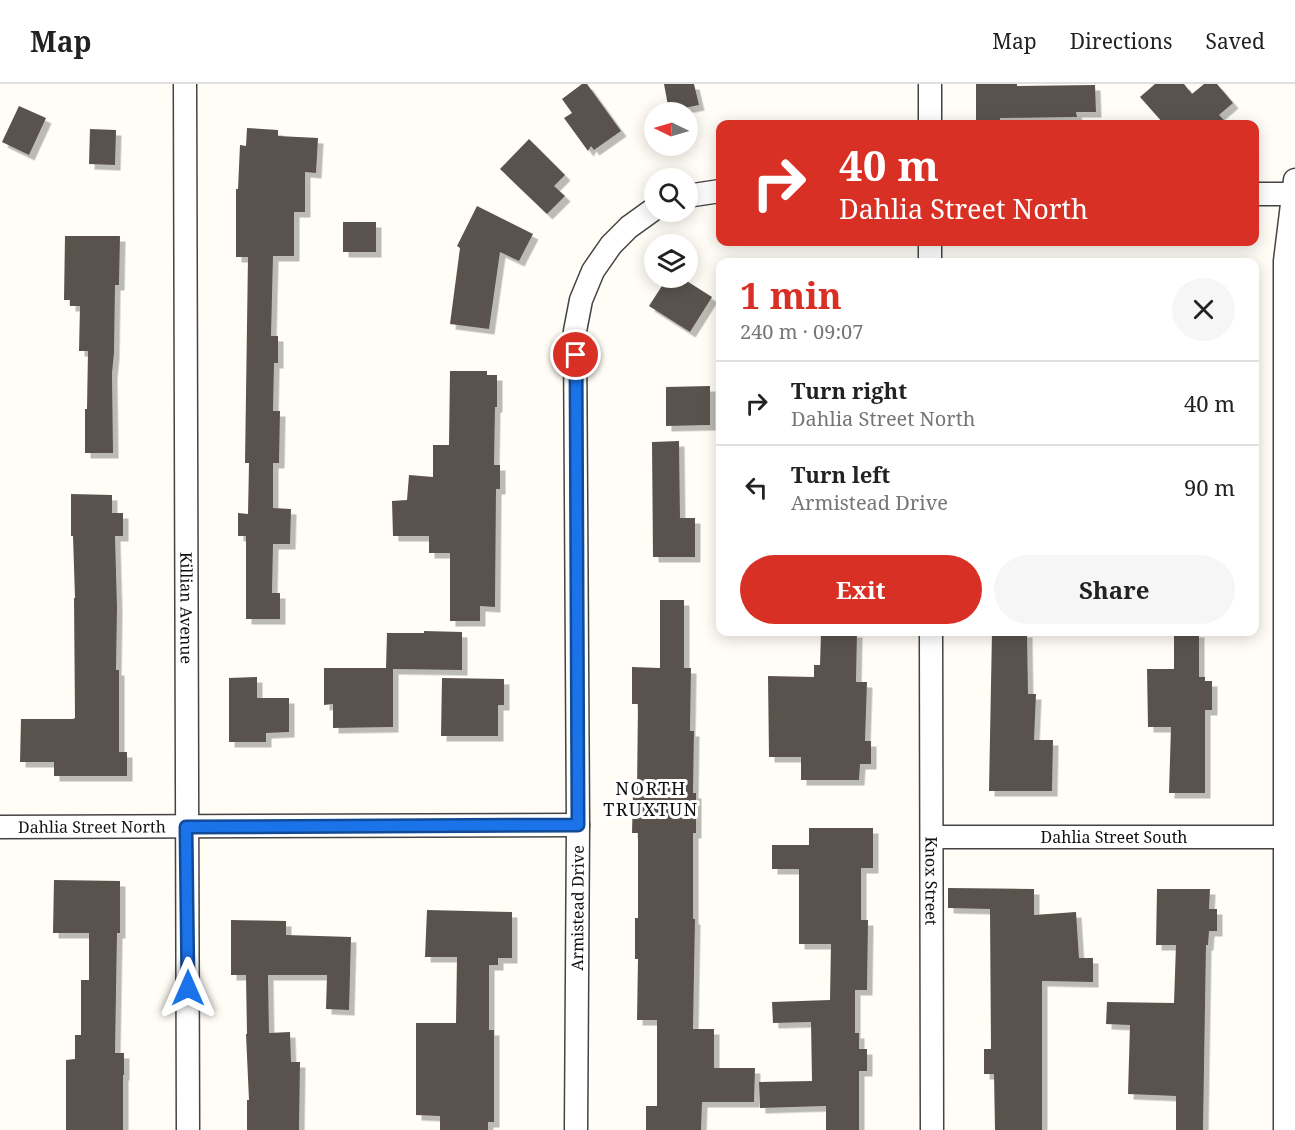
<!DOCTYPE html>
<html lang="en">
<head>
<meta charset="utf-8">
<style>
  :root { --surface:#fff; --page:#f6f6f6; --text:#222; --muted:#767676; --line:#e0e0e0; --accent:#d93025 }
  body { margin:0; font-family:"Noto Serif",serif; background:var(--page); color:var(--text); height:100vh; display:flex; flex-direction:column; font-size:22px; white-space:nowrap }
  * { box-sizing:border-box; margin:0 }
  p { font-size:20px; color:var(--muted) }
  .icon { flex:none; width:33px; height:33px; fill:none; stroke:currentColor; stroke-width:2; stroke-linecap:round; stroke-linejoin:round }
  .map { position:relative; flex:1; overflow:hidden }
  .panel { position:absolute; left:716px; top:174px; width:543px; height:378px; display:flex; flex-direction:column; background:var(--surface); border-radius:12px; box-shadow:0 3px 15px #0003 }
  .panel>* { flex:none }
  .guide { position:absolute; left:716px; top:36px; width:543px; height:126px; border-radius:12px; box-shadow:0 3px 15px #0003; background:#d93025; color:#fff; overflow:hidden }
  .needle { width:39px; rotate:275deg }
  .buttons { position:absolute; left:644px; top:18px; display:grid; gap:12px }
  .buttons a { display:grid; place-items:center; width:54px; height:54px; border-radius:50%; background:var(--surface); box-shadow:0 3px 15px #0003; font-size:30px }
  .pin { position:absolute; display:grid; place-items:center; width:51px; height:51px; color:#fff; margin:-26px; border:3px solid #fff; border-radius:50%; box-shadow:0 2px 6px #0007 }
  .me { position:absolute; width:66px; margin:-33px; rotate:0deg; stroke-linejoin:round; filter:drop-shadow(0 0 4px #0008) }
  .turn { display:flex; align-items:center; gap:21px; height:126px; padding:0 24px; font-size:27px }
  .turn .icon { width:78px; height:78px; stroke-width:2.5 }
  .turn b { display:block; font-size:42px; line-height:51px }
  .round { display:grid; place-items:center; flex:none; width:63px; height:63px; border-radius:32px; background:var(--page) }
  .head { display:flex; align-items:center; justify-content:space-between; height:102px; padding:0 24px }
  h1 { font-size:36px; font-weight:700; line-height:45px; color:var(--accent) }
  .cta { display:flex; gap:12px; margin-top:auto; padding:12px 24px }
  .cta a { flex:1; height:69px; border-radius:36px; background:var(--accent); color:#fff; font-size:24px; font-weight:700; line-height:69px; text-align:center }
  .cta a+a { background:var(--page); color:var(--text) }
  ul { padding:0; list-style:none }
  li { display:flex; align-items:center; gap:18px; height:84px; padding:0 24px; border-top:2px solid var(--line) }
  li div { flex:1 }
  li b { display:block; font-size:22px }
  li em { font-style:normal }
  header { display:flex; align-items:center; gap:36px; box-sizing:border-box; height:84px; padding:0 30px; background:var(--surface); border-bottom:2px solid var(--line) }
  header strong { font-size:28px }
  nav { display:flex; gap:33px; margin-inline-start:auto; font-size:21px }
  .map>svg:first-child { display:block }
  .building { fill:#5a524d; filter:url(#shadow) }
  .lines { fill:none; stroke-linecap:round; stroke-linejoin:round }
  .minor-casing { stroke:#444; stroke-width:25 }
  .minor { stroke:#fff; stroke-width:22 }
  .route-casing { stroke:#114b97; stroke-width:15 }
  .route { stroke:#1a73e8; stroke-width:10 }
  .labels { text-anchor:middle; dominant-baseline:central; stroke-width:6; stroke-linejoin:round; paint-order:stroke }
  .street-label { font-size:16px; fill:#111; stroke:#fff }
  .neighbourhood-label { font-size:18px; letter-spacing:1.5px; fill:#111; stroke:#fff }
</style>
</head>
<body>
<header>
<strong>Map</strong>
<nav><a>Map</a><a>Directions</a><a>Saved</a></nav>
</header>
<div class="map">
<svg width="1295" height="1046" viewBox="0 0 1295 1046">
  <defs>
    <filter id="shadow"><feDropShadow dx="5.5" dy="5.5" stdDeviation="0" flood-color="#0004"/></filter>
  </defs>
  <rect width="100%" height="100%" fill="#fffdf5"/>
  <!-- building -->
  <g class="building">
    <polygon points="582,0 587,0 621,47 594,66 591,62 588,67 564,34 572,29 562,15"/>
    <polygon points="664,0 694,0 699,21 669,27"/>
    <polygon points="976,0 1017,0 1017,2 1095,1 1096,28 1076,28 1077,33 1000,34 1000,40 976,40"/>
    <polygon points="1155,0 1184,0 1192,10 1204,0 1217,0 1233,19 1219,31 1228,40 1164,40 1140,13"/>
    <polygon points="19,22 46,34 29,71 2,58"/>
    <polygon points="247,44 278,46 278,52 318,54 316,89 305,88 305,128 294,128 294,172 273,172 271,252 278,252 278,279 274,279 273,327 280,327 279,379 273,379 273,424 291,425 290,460 273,460 272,509 280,509 280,535 246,535 246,452 238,452 238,429 248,430 249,379 245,379 248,173 236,173 236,105 238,105 240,61 246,62"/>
    <polygon points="90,45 116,46 115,81 89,80"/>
    <polygon points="529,55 565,91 554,102 565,112 547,130 500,85"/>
    <polygon points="477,122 533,150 519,177 500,168 489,245 450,240 460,164 457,162"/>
    <rect x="343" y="138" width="33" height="30"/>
    <polygon points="65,152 120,152 119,201 115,201 114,269 112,289 113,369 85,369 85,325 87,325 88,267 79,267 80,222 70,222 70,216 64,216"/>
    <polygon points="667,194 682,194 712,213 690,248 649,222"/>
    <polygon points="450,287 487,287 487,291 497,291 497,323 495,323 494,381 500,381 500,405 496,405 495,523 480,522 480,537 450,537 450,469 429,469 429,452 393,452 392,417 407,416 409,391 433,393 433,361 449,361"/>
    <polygon points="710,302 710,341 666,342 666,303"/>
    <polygon points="679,357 680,434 695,434 695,473 653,473 652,358"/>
    <polygon points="71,410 112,411 112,429 123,429 123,452 115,452 117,524 116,586 119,586 119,668 127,668 127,692 54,692 54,678 20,678 21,635 73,635 75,634 74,514 75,514 73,452 71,452"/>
    <polygon points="660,516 684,516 684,584 691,584 690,647 694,647 693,709 696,709 696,749 693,749 693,835 695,835 693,945 714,945 714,984 755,984 754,1018 702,1018 701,1046 646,1046 646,1022 657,1022 657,936 637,936 638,875 635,875 635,834 638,834 638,749 632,749 633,708 637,708 638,620 632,620 632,583 660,584"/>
    <polygon points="424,547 462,548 462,586 393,585 393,643 333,644 333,620 324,621 324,584 386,584 387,549 424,549"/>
    <polygon points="821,548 857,548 856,598 867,598 865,657 871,657 871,680 860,680 859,696 801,696 801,673 769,673 768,592 814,593 814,581 820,581"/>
    <polygon points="992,548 1027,548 1028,610 1036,610 1034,656 1053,656 1052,707 989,707"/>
    <polygon points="1174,548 1199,548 1199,593 1205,593 1205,597 1212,597 1212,626 1205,626 1205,709 1169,709 1171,643 1148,643 1147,585 1174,585"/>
    <polygon points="257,593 257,614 289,614 289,648 266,649 266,658 229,658 229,594"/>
    <polygon points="442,594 504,595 504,621 498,621 498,652 441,652"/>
    <polygon points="809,744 873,744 873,784 861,784 861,836 868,836 867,906 855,906 855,949 859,949 859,965 867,965 867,987 859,987 859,1046 826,1046 826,1022 760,1024 759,998 812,997 811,938 773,939 772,918 830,916 831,860 799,860 799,785 772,785 772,761 809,761"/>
    <polygon points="54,796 120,797 120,849 117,849 115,969 124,969 124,991 123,991 123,1046 66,1046 66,976 75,975 75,951 81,951 81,896 89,896 89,849 53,849"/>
    <polygon points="948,804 1034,805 1034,831 1076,828 1079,874 1093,874 1093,898 1042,897 1042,1046 995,1046 994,990 984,990 984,965 991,965 990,825 948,824"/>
    <polygon points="1157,805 1210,805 1209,825 1217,825 1217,847 1209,847 1208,861 1206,861 1203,1046 1176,1046 1176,1012 1128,1010 1130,941 1106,940 1107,918 1174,919 1176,861 1156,861"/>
    <polygon points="427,826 512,828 512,874 498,874 498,881 489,881 489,946 494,946 494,1038 488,1038 488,1046 440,1046 440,1032 416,1031 416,939 456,939 457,873 425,873"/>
    <polygon points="231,836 286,837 286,851 351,853 349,926 326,925 327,891 268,891 269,949 290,948 291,978 300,978 299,1046 247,1046 247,1016 249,1016 246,950 247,950 246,891 231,891"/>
  </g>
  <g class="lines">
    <!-- minor casing -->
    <g class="minor-casing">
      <g id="minor">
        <path id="s1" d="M185 0 188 1046"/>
        <polyline points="930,0 930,40"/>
        <polyline points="1254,110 1292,110"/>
        <polyline points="687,112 720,107"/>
        <polyline points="930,158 930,178"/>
        <path id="s2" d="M931 548 932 1046"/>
        <path id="s3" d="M0 743 578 741"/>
        <path id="s4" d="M932 753H1295"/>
        <path id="s5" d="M576 1046 578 741 575 247 581 216 593 187 611 161 629 143 654 125"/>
        <polyline points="1285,1046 1285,177 1295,96"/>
      </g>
    </g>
    <!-- minor -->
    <use href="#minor" class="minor"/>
  </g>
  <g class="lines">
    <!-- route casing -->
    <g class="route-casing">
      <polyline id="route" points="188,904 186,743 578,741 576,271"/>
    </g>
    <!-- route -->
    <use href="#route" class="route"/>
  </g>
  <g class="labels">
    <!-- street labels -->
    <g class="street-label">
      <text stroke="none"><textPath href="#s1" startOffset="524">Killian Avenue</textPath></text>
      <text stroke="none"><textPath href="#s3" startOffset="92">Dahlia Street North</textPath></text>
      <text stroke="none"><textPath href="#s4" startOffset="182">Dahlia Street South</textPath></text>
      <text stroke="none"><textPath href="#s2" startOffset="249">Knox Street</textPath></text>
      <text stroke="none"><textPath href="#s5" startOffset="222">Armistead Drive</textPath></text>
    </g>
    <!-- neighbourhood labels -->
    <g class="neighbourhood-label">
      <text x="651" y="704">NORTH<tspan x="651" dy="21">TRUXTUN</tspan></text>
    </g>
  </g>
</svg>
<div class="buttons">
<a><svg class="needle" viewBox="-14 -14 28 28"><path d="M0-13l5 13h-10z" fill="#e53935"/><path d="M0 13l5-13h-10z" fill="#767676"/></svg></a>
<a><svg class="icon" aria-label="search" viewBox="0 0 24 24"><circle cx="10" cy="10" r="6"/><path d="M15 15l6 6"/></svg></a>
<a><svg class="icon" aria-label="layers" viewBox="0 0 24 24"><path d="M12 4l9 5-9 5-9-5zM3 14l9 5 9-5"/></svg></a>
</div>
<div class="pin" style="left:576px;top:271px;background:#d93025"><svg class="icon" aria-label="arrive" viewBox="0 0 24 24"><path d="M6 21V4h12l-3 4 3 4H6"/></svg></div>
<svg class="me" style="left:188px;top:904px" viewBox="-20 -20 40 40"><path d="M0-17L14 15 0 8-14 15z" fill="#1a73e8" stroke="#fff" stroke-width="4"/></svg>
<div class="guide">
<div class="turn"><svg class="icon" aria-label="right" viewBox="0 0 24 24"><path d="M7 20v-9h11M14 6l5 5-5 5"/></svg><div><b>40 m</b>Dahlia Street North</div></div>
</div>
<section class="panel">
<div class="head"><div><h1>1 min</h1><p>240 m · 09:07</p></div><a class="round"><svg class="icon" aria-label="close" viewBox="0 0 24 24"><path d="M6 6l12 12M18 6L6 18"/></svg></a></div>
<ul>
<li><svg class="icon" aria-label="right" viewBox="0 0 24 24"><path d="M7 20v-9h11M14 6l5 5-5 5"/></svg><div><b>Turn right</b><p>Dahlia Street North</p></div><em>40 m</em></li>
<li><svg class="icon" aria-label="left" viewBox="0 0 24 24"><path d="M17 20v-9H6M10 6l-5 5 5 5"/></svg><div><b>Turn left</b><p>Armistead Drive</p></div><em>90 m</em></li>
</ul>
<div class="cta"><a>Exit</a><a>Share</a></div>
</section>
</div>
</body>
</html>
